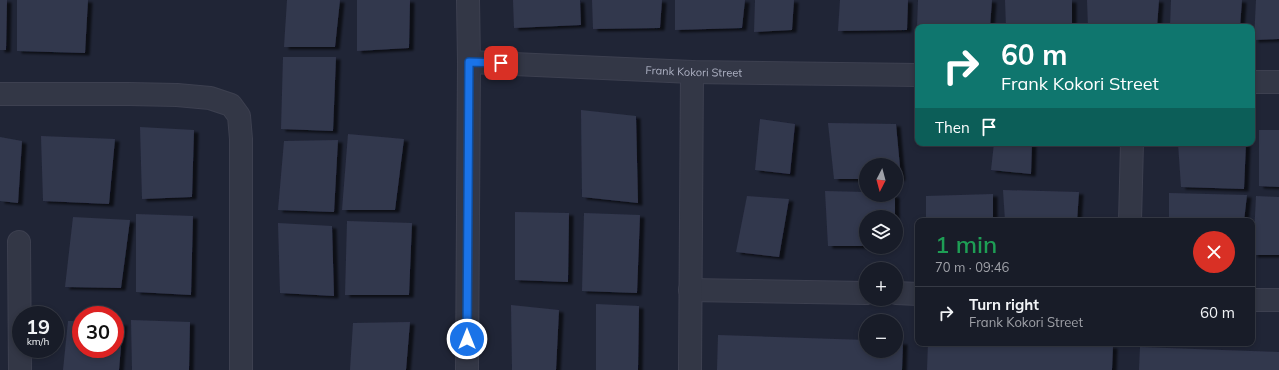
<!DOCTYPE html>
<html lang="en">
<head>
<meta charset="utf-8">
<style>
  :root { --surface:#181c28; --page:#212530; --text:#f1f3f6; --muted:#9fa1a8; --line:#363a45 }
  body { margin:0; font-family:Mulish,sans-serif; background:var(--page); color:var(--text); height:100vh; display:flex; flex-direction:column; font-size:15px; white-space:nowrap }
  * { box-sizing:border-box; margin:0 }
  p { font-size:13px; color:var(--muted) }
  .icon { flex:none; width:22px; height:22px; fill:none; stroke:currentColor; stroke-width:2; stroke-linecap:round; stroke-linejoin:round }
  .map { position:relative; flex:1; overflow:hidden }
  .side { position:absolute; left:915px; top:218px; width:340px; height:128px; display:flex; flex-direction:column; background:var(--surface); border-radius:8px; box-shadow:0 2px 6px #0003,0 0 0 1px var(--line) }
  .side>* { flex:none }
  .top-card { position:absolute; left:915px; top:24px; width:340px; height:122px; border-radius:8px; box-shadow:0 2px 6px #0003,0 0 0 1px var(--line); background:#0f766e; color:#fff; overflow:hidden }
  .needle { width:26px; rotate:186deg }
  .tools { position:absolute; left:859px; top:158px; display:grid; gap:8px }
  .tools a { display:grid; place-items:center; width:44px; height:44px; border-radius:50%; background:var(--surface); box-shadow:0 2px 6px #0003,0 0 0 1px var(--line); font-size:20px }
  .speed { position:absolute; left:12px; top:306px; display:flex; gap:8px; font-size:20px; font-weight:700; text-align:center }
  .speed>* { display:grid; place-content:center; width:52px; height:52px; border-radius:50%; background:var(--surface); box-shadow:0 2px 6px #0003,0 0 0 1px var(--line); line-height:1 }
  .speed small { font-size:10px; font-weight:400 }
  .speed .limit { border:6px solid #d22; background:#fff; color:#111 }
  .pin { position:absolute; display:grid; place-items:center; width:34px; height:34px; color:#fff; margin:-17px; border-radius:8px; box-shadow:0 2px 6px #0006 }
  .me { position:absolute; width:44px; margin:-22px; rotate:0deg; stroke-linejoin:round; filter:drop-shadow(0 0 3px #0008) }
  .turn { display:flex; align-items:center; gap:14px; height:84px; padding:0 20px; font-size:18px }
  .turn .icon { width:52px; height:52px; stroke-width:2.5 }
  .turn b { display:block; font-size:28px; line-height:34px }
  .then { display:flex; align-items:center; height:38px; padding:0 20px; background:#0003; gap:8px; font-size:15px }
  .round { display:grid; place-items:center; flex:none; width:42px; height:42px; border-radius:21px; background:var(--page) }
  .headline { display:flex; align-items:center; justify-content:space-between; height:68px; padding:0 20px }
  h1 { font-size:24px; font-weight:600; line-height:30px; color:#1e9e55 }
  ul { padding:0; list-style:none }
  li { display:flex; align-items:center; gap:12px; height:52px; padding:0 20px; border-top:1px solid var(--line) }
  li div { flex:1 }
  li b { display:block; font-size:15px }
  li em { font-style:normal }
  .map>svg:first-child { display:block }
  .building { fill:#32374d; filter:url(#shadow) }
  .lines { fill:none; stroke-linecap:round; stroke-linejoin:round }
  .minor-casing { stroke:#3d4050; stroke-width:24 }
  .minor { stroke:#333746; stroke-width:22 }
  .route-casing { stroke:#114b97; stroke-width:10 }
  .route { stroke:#1a73e8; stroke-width:7 }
  .labels { text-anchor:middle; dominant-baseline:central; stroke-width:4; stroke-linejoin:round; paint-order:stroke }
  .street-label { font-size:11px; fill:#adb1c3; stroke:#191c2b }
</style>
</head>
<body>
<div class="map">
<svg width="1279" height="370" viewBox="0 0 1279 370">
  <defs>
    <filter id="shadow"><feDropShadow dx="4.5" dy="2.5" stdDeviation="1" flood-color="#0009"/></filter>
  </defs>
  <rect width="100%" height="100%" fill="#202536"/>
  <!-- building -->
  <g class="building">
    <polygon points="0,0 7,0 6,50 0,50"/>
    <polygon points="17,0 88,0 85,53 17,51"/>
    <polygon points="287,0 340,0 335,47 284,47"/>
    <polygon points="357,0 410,0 409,48 357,51"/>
    <polygon points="513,0 580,0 581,25 514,28"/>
    <polygon points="592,0 662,0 660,28 593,29"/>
    <polygon points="675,0 745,0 742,28 675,30"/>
    <polygon points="755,0 794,0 792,30 754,32"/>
    <polygon points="840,0 908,0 907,30 838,31"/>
    <polygon points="918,0 992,0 990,27 917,27"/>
    <polygon points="1005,0 1072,0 1072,27 1006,27"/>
    <polygon points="1087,0 1159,0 1157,27 1088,27"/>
    <polygon points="1171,0 1242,0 1240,27 1170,27"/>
    <polygon points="1256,0 1279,0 1279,39 1254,40"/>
    <polygon points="283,57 336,57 333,131 281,129"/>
    <polygon points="581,110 636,116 638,203 582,197"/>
    <polygon points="760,119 795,124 790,174 755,170"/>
    <polygon points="828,123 896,124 901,178 896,179 896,165 866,165 866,179 834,179"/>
    <polygon points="140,127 194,130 192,197 142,199"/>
    <polygon points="1259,130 1279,130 1279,187 1259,186"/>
    <polygon points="348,134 404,139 395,210 342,210"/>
    <polygon points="41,136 115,139 109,204 43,201"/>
    <polygon points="0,137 22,141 18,203 0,201"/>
    <polygon points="338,140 334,212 278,210 284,141"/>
    <polygon points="994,143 1032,143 1031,174 991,170"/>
    <polygon points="1178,143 1246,143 1244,189 1181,187"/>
    <polygon points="1003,190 1079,192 1077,221 1005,221"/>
    <polygon points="825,191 866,192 866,195 895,195 895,217 866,217 866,246 828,246"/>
    <polygon points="1169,193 1247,195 1244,221 1169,221"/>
    <polygon points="993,194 993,221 926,221 926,196"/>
    <polygon points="747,196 789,199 779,257 736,252"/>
    <polygon points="1256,196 1279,197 1279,255 1253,255"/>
    <polygon points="515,212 569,213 568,282 515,280"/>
    <polygon points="584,213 640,215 637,293 582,291"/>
    <polygon points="136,214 193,216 191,295 136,292"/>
    <polygon points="73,217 130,220 121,288 65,287"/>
    <polygon points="347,221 412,223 409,295 345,295"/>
    <polygon points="278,223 332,226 334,296 280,293"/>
    <polygon points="596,304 639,306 638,370 596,370"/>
    <polygon points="511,305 559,310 556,370 512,370"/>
    <polygon points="131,320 190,322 189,370 132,370"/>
    <polygon points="68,321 81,321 81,349 115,349 115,323 123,323 119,370 63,370"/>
    <polygon points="410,322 406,370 350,370 353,323"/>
    <polygon points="718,335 866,340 866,351 896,351 896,342 903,342 902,370 717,370"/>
    <polygon points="928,343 1027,343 1113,346 1112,370 927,370"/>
    <polygon points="1140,347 1279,352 1279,370 1139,370"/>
  </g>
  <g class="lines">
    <!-- minor casing -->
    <g class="minor-casing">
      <g id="minor">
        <path id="s1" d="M469 62 692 72 918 75"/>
        <polyline points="1252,82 1279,82"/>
        <polyline points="0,94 129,94 177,95 210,98 231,105 239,116 241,139 241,370"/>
        <polyline points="1130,221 1132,143"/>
        <polyline points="19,242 20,370"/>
        <polyline points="690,290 866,293"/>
        <polyline points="896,293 918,294"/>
        <polyline points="1252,300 1279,300"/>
        <polyline points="467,370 469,62 468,0"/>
        <polyline points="690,370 692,72"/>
      </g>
    </g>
    <!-- minor -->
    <use href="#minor" class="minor"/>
  </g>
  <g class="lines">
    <!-- route casing -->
    <g class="route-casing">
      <polyline id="route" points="467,339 469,62 501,63"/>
    </g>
    <!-- route -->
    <use href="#route" class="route"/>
  </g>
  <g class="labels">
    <!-- street labels -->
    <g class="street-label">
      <text stroke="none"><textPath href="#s1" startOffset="225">Frank Kokori Street</textPath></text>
    </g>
  </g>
</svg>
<div class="tools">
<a><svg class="needle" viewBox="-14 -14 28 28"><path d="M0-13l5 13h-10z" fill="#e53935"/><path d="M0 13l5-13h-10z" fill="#9fa1a8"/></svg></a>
<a><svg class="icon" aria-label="layers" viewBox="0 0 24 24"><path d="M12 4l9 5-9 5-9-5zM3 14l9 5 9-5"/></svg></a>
<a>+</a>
<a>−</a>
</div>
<div class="speed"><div>19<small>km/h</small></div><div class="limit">30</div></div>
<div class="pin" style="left:501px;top:63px;background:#d93025"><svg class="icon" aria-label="arrive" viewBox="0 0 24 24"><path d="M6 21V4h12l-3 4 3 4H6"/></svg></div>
<svg class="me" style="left:467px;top:339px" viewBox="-20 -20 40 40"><circle r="17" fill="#1a73e8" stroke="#fff" stroke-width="3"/><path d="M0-11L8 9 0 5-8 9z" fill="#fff"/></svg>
<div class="top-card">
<div class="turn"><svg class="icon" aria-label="right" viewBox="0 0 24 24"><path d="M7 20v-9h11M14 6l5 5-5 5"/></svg><div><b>60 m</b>Frank Kokori Street</div></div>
<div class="then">Then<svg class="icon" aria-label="arrive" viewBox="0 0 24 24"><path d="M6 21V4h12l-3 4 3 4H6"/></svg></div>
</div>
<section class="side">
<div class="headline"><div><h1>1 min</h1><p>70 m · 09:46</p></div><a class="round" style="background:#d93025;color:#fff"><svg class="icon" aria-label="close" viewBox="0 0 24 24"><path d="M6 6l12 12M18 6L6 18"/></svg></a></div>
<ul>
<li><svg class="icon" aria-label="right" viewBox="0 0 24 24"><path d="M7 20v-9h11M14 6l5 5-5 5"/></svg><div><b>Turn right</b><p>Frank Kokori Street</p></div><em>60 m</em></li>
</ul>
</section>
</div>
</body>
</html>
